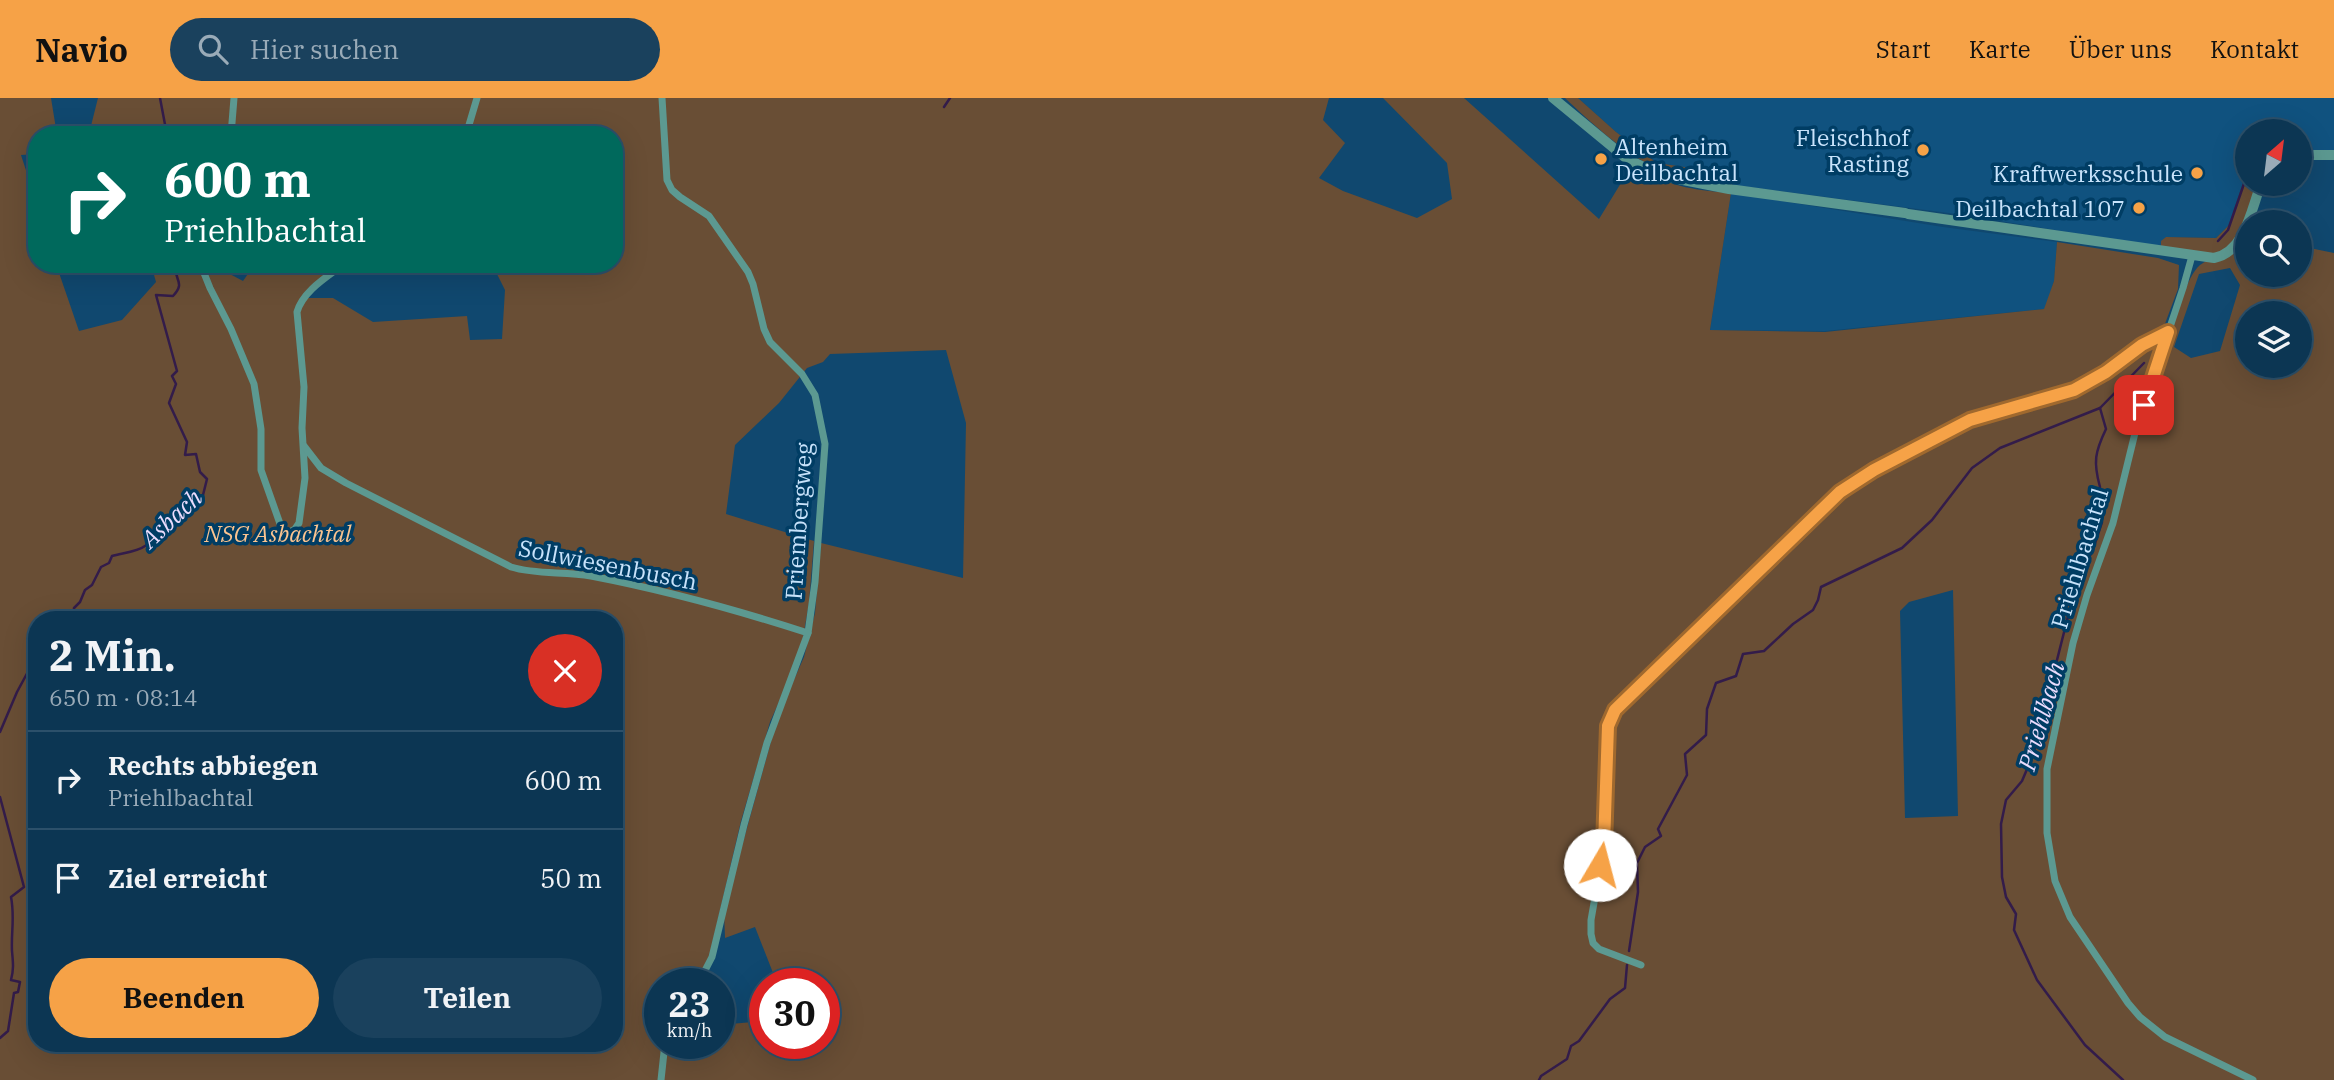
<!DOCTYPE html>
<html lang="de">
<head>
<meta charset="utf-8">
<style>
  :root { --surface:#0c3653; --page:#1a415d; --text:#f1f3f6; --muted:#9aabb8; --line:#2c506a; --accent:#f6a247 }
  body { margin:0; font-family:"IBM Plex Serif",serif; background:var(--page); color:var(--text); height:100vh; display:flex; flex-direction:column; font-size:26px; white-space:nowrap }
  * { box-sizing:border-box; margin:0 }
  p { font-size:23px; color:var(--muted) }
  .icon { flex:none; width:38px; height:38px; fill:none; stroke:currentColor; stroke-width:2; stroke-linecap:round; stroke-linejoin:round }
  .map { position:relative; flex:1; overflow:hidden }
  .side { position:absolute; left:28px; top:513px; width:595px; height:441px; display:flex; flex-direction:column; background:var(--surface); border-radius:28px; box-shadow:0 7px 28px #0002,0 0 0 2px var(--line) }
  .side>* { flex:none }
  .guide { position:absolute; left:28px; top:28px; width:595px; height:147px; border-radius:28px; box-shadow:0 7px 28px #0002,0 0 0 2px var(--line); background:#00695c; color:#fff; overflow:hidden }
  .needle { width:46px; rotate:28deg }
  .tools { position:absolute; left:2235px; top:21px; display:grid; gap:14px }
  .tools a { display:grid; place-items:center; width:77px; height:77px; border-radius:50%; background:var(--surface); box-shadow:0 7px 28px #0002,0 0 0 2px var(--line); font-size:35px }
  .speed { position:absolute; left:644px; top:870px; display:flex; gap:14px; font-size:35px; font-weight:700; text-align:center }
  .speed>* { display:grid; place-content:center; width:91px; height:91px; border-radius:50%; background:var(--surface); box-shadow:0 7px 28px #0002,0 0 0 2px var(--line); line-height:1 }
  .speed small { font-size:18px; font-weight:400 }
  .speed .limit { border:10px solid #d22; background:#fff; color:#111 }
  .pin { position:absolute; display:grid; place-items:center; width:60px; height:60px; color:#fff; margin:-30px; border-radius:14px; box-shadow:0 4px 10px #0006 }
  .me { position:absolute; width:77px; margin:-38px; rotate:8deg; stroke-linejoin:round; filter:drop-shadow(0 0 5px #0008) }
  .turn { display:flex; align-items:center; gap:24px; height:147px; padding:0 21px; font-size:32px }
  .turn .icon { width:91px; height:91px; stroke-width:2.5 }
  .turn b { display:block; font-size:49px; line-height:60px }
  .round { display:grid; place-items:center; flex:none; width:74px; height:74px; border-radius:37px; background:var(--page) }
  .summary { display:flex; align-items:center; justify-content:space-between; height:119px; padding:0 21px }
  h1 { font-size:42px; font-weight:700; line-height:52px }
  .primary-button { display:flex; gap:14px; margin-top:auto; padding:14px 21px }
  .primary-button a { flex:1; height:80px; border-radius:42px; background:var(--accent); color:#111; font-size:28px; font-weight:700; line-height:80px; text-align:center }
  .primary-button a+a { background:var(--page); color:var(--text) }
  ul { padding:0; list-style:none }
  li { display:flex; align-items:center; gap:21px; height:98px; padding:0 21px; border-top:2px solid var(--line) }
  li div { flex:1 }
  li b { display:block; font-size:26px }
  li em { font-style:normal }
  header { display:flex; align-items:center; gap:42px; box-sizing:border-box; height:98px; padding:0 35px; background:var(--accent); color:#111 }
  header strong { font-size:33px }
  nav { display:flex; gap:38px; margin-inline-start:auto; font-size:24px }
  .search { width:490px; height:63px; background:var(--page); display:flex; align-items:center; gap:18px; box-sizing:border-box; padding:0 24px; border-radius:38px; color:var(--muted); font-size:26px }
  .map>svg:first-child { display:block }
  .built { fill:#10527f }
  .green { fill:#694e35; fill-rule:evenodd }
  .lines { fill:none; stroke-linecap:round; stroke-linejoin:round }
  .stream { stroke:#331c4a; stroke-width:2.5 }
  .minor { stroke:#5c9991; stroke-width:7 }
  .tertiary { stroke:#5c9991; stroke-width:10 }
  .route-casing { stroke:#a0692e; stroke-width:18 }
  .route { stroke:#f6a247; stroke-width:12 }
  .poi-dot { fill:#f6a247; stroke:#003d64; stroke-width:2.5 }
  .labels { text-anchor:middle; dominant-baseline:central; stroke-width:7; stroke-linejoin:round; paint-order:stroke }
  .poi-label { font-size:23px; fill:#c8e3fb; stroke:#003d64; text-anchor:end }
  .street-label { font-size:23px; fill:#c8e3fb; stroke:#003d64 }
  .park-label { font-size:23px; font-style:italic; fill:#fbc490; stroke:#003d64 }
  .water-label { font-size:24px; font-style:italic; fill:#eadcfd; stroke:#003d64 }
</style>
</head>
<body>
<header>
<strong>Navio</strong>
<div class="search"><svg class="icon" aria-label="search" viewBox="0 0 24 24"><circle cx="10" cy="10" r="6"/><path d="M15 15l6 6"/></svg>Hier suchen</div>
<nav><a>Start</a><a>Karte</a><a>Über uns</a><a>Kontakt</a></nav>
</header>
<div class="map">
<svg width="2334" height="982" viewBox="0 0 2334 982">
  <rect width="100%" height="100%" fill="#10486f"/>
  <!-- built -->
  <g class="built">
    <polygon points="1578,0 2334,0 2334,56 2300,56 2300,33 2247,33 2247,74 2229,127 2216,140 2166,139 2161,149 1956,116 1733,87 1718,74 1657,65 1616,34"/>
    <polygon points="1731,95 1943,129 2057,144 2054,183 2045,211 1825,233 1710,232"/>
  </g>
  <!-- green -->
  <g class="green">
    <path d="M0 0H51L57 37H37V56L21 57 37 106V166H56L79 233 122 222 156 184 151 166H211L243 183 255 166H339L305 200H333L373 224 467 218 470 242 502 241 505 192 492 166H614V37H92L91 28 98 0H1329L1323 22 1345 45 1319 80 1343 93 1417 120 1452 101 1447 65 1383 0H1464L1599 121 1632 67C1669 88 1690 92 1731 95L1710 232 1825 234 2044 211 2054 183 2057 144 2158 160 2179 167 2178 191 2163 231 2171 235C2177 217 2186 179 2200 167 2218 154 2234 165 2247 140V177H2300V148L2334 155V982H0ZM2230 170 2240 187 2220 253 2191 260 2174 249 2199 176ZM2247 215H2300V268H2247ZM946 252 966 325 963 480 821 445 815 515 804 559 778 618 724 813 725 840 755 829 777 885 824 886V945H765V923L719 927V945H660V886L696 885 707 868 741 723 770 624 800 557 809 505 814 443 726 416 735 347 779 305 807 270 823 264 830 256ZM1953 492 1958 718 1905 720 1900 513 1909 504ZM280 516 293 522H614V945H37V522L279 521Z"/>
    <path d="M1565 0H1578L1616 34 1657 65 1718 74 1733 87C1707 83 1681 80 1657 70 1627 58 1589 23 1565 0Z"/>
    <polygon points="2247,74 2247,86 2259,86 2233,149 2215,159 2161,149 2161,143 2166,139 2216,140 2229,127"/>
  </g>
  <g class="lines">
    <!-- stream -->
    <g class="stream">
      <polyline points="160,0 167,37"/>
      <polyline points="944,9 950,0"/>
      <polyline points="2218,143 2228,132 2247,77"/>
      <path d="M2100 389C2093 364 2095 354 2106 331L2100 310"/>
      <polyline points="2102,424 2092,454 2079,475 2033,657 2022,683 2006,702 2001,726 2002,779 2006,799 2016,816 2014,832 2037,882 2085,947 2123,982"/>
      <path d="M73 522 74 510 80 504 85 492 92 487 101 469 109 465 112 458C122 455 137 454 145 448 159 439 193 399 203 397L207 381 200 374 196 356 185 357 187 344 169 305 176 286 172 278 177 273 156 197 173 198C186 184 174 183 175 166"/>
      <polyline points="0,634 17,594 37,557"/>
      <path d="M0 699 24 789 11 799C15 819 11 834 12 853 13 864 14 871 11 882L20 884 18 894 14 895 8 933 0 940"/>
      <polyline points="1629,853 1638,794 1637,765 1645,749 1661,738 1658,731 1687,677 1685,656 1706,637 1707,611 1716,585 1736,578 1743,556 1764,553 1793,526 1813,512 1818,502 1821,489 1902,450 1932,422 1972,370 2000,350 2100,310 2144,265"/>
      <polyline points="1539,982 1541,978 1567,961 1571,948 1579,943 1610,901 1625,890 1627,867"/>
    </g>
    <!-- minor -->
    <g class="minor">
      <polyline points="662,0 667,82 672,92 680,99 709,118 748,174 753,186 764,231 770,244 802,276 815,297 825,346 815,484 808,535 767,645 744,727 712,859 698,886"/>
      <polyline points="231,37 234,0"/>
      <polyline points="466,37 477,0"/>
      <polyline points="2192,158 2183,190 2136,331 2113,425 2087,497 2073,545 2047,671 2047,735 2055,783 2070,819 2128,905 2140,919 2165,939 2253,982"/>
      <path d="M204 166V175L210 190 231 231 254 286 261 331V372L284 437 295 431 299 425 305 380 302 330 304 289 297 214C303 193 327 179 344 166"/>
      <path d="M304 348 321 370 346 385 511 469C537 477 564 473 591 478 664 492 737 512 808 535"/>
      <polyline points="1641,867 1599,851 1593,845 1591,836 1591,822 1604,748 1608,628 1615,612 1808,423 1849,387 1970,322 2074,292 2106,274 2142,247 2168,234"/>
      <polyline points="661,982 665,945"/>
    </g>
    <!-- tertiary -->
    <g class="tertiary">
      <polyline points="1553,0 1627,61 1654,74 1673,80 1729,91 1905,115"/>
      <polyline points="2300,57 2334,57"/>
      <path d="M1908 116 2214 160C2245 154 2251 112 2261 86"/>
    </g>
  </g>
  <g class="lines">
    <!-- route casing -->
    <g class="route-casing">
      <polyline id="route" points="1600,767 1604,748 1608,628 1615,612 1840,394 1874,372 1970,322 2074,292 2106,274 2142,247 2168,234 2144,307"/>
    </g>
    <!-- route -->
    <use href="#route" class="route"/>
  </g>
  <!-- markers -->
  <g class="poi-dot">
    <circle cx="1923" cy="52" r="7"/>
    <circle cx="1601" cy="61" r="7"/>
    <circle cx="2197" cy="75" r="7"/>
    <circle cx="2139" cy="110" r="7"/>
  </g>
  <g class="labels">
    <!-- poi labels -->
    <g class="poi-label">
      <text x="1909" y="39">Fleischhof<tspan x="1909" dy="26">Rasting</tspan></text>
      <text x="1615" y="48" text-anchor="start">Altenheim<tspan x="1615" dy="26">Deilbachtal</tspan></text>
      <text x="2183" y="75">Kraftwerksschule</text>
      <text x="2125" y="110">Deilbachtal 107</text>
    </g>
    <!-- street labels -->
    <g class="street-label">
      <text transform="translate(798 423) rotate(-86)">Priembergweg</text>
      <text transform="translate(2079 460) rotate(-73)">Priehlbachtal</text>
      <text transform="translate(608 466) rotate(11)">Sollwiesenbusch</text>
    </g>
    <!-- park labels -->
    <g class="park-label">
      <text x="278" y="435">NSG Asbachtal</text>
    </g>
    <!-- water labels -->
    <g class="water-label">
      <text transform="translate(171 420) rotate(-43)">Asbach</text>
      <text transform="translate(2041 618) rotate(-74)">Priehlbach</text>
    </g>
  </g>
</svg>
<div class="tools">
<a><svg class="needle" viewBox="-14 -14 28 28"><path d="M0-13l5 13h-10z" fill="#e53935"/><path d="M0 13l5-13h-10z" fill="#9aabb8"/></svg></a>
<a><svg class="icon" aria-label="search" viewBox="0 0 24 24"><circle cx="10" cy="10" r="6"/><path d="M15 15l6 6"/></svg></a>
<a><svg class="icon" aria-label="layers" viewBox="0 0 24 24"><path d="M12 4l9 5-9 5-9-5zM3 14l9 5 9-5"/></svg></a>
</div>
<div class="speed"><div>23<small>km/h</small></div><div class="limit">30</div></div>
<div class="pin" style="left:2144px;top:307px;background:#d93025"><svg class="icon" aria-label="arrive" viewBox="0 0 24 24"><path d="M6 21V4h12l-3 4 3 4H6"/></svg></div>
<svg class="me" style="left:1600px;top:767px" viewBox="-20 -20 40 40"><circle r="19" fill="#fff"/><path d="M0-13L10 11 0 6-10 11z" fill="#f6a247"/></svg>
<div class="guide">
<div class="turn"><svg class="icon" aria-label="right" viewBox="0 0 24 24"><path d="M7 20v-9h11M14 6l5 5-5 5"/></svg><div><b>600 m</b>Priehlbachtal</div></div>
</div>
<section class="side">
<div class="summary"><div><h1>2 Min.</h1><p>650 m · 08:14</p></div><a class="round" style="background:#d93025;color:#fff"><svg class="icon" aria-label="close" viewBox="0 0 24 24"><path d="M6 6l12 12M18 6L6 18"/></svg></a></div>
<ul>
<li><svg class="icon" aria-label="right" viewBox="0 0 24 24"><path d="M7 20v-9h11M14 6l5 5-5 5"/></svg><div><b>Rechts abbiegen</b><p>Priehlbachtal</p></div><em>600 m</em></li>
<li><svg class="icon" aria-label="arrive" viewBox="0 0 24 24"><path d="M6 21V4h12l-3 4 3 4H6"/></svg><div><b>Ziel erreicht</b></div><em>50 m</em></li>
</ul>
<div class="primary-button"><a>Beenden</a><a>Teilen</a></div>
</section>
</div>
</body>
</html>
